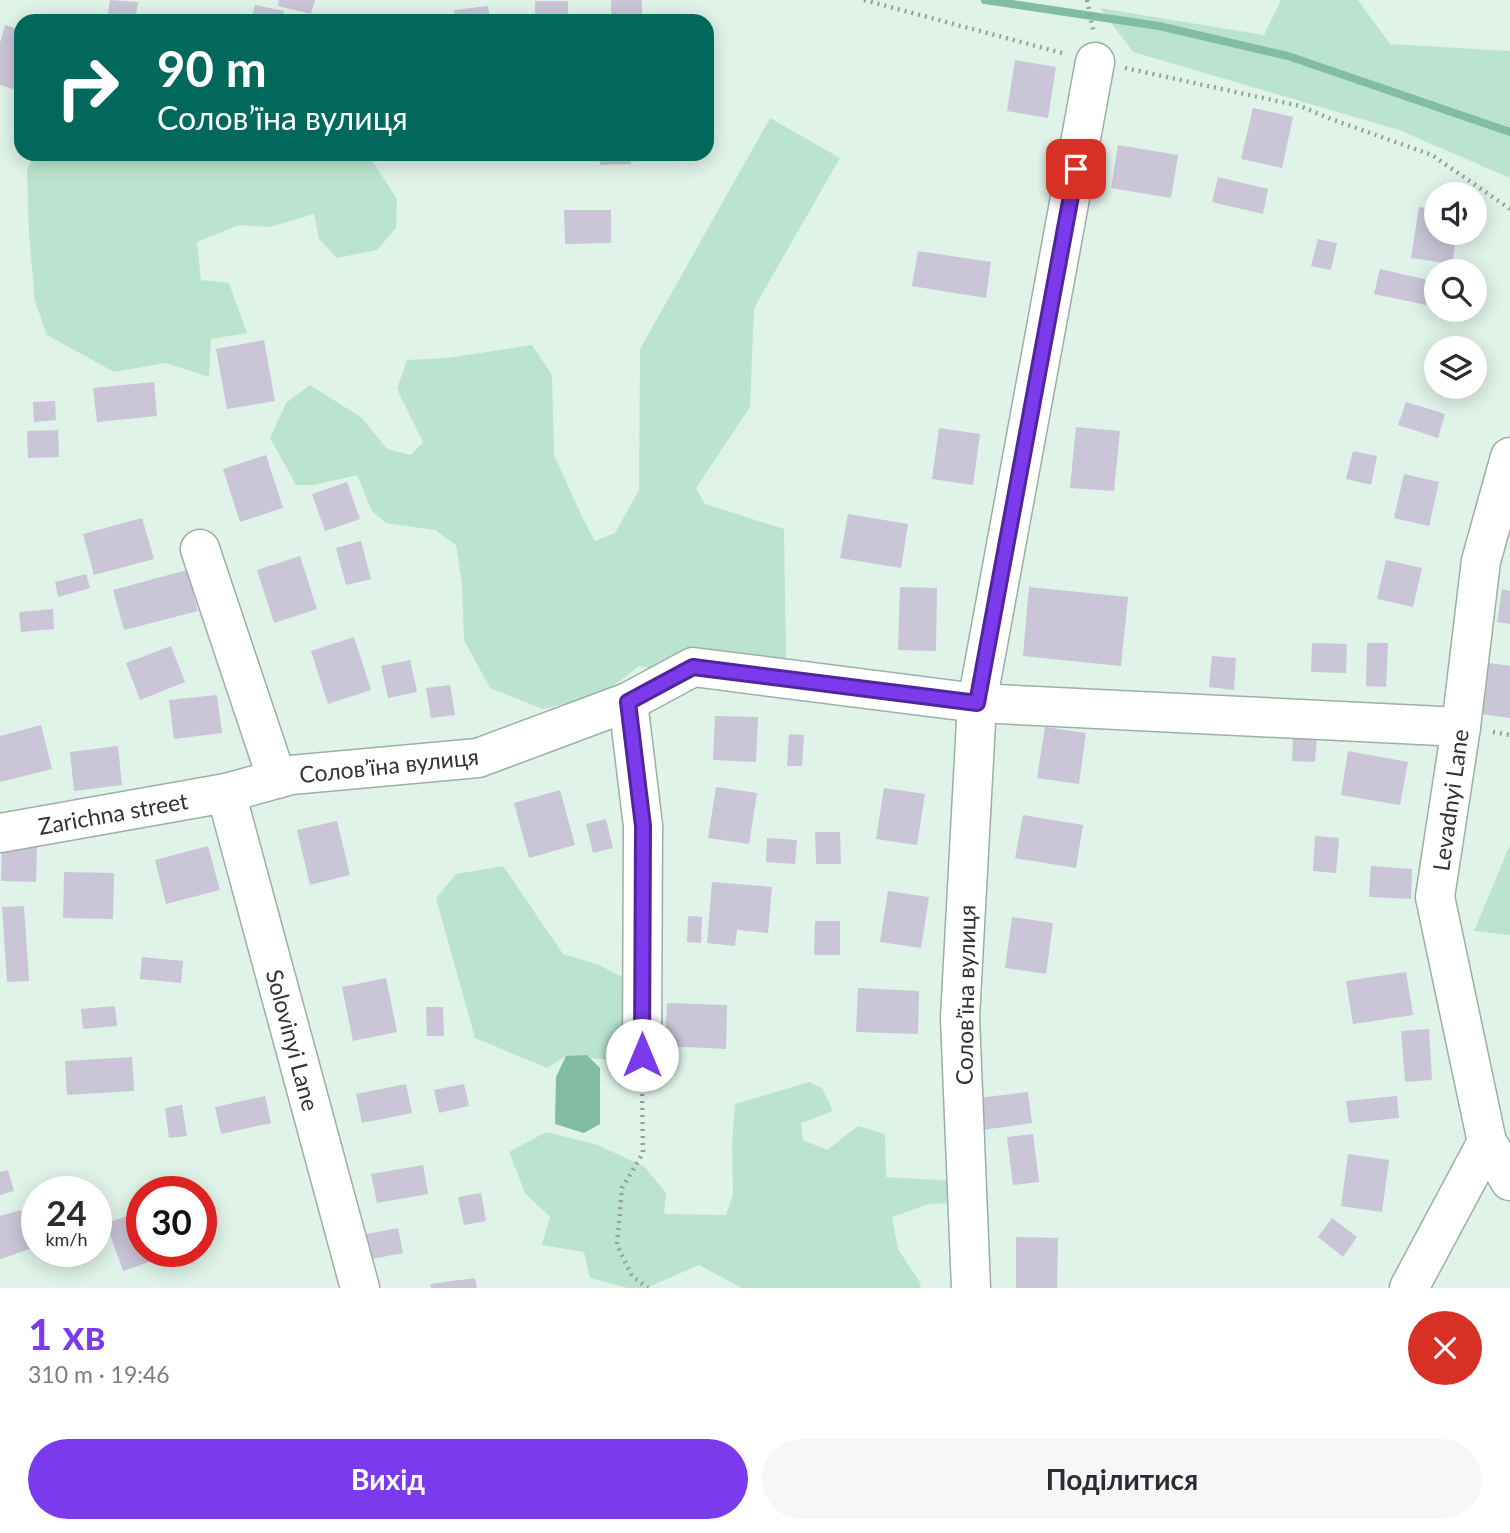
<!DOCTYPE html>
<html lang="uk">
<head>
<meta charset="utf-8">
<style>
  :root { --surface:#fff; --page:#f7f7f7; --text:#2b2b33; --muted:#7c7c81; --accent:#7c3aed }
  body { margin:0; font-family:Lato,sans-serif; background:var(--page); color:var(--text); height:100vh; display:flex; flex-direction:column; font-size:26px; white-space:nowrap }
  * { box-sizing:border-box; margin:0 }
  p { font-size:23px; color:var(--muted) }
  .icon { flex:none; width:38px; height:38px; fill:none; stroke:currentColor; stroke-width:2; stroke-linecap:round; stroke-linejoin:round }
  .map { position:relative; height:1288px; overflow:hidden }
  .panel { display:flex; flex-direction:column; background:var(--surface); flex:1 }
  .panel>* { flex:none }
  .guide { position:absolute; left:14px; top:14px; width:700px; height:147px; border-radius:21px; box-shadow:0 4px 18px #0003; background:#00695c; color:#fff; overflow:hidden }
  .controls { position:absolute; left:1424px; top:182px; display:grid; gap:14px }
  .controls a { display:grid; place-items:center; width:63px; height:63px; border-radius:50%; background:var(--surface); box-shadow:0 4px 18px #0003; font-size:35px }
  .speed { position:absolute; left:21px; top:1176px; display:flex; gap:14px; font-size:35px; font-weight:700; text-align:center }
  .speed>* { display:grid; place-content:center; width:91px; height:91px; border-radius:50%; background:var(--surface); box-shadow:0 4px 18px #0003; line-height:1 }
  .speed small { font-size:18px; font-weight:400 }
  .speed .limit { border:10px solid #d22; background:#fff; color:#111 }
  .pin { position:absolute; display:grid; place-items:center; width:60px; height:60px; color:#fff; margin:-30px; border-radius:14px; box-shadow:0 4px 10px #0006 }
  .me { position:absolute; width:77px; margin:-38px; rotate:0deg; stroke-linejoin:round; filter:drop-shadow(0 0 5px #0008) }
  .turn { display:flex; align-items:center; gap:24px; height:147px; padding:0 28px; font-size:32px }
  .turn .icon { width:91px; height:91px; stroke-width:2.5 }
  .turn b { display:block; font-size:49px; line-height:60px }
  .round { display:grid; place-items:center; flex:none; width:74px; height:74px; border-radius:37px; background:var(--page) }
  .headline { display:flex; align-items:center; justify-content:space-between; height:119px; padding:0 28px }
  h1 { font-size:42px; font-weight:700; line-height:52px; color:var(--accent) }
  .cta { display:flex; gap:14px; margin-top:auto; padding:14px 28px }
  .cta a { flex:1; height:80px; border-radius:42px; background:var(--accent); color:#fff; font-size:28px; font-weight:700; line-height:80px; text-align:center }
  .cta a+a { background:var(--page); color:var(--text) }
  .map>svg:first-child { display:block }
  .green { fill:#bbe4d0 }
  .water { fill:#82bda3 }
  .lines { fill:none; stroke-linecap:round; stroke-linejoin:round }
  .stream { stroke:#82bda3; stroke-width:8 }
  .building { fill:#cac5d7 }
  .minor-casing { stroke:#9cafa6; stroke-width:41 }
  .path { stroke:#93a19a; stroke-width:4.5; stroke-dasharray:2 5; stroke-linecap:butt }
  .minor { stroke:#fff; stroke-width:38 }
  .route-casing { stroke:#51269a; stroke-width:18 }
  .route { stroke:#7c3aed; stroke-width:12 }
  .labels { text-anchor:middle; dominant-baseline:central; stroke-width:7; stroke-linejoin:round; paint-order:stroke }
  .street-label { font-size:23px; fill:#2e3532; stroke:#fff }
</style>
</head>
<body>
<div class="map">
<svg width="1510" height="1288" viewBox="0 0 1510 1288">
  <rect width="100%" height="100%" fill="#dff3e9"/>
  <!-- green -->
  <g class="green">
    <polygon points="1281,0 1358,0 1390,44 1510,51 1510,178 1399,130 1133,52 1100,8 1264,35"/>
    <polygon points="770,118 840,158 754,308 750,407 696,488 705,504 784,529 786,659 689,654 658,669 639,666 601,695 543,709 490,688 464,640 462,584 456,545 435,530 386,523 372,511 357,475 314,485 296,485 270,438 286,403 310,385 362,418 387,449 411,455 423,442 397,389 407,360 448,358 532,345 552,375 554,455 582,517 595,541 615,533 639,490 640,349"/>
    <polygon points="35,154 370,154 371,159 397,199 396,228 377,250 337,258 319,239 314,214 270,227 239,225 197,242 201,280 229,283 247,333 211,339 209,377 166,363 114,372 47,335 35,301 29,235 27,169"/>
    <polygon points="1510,845 1510,935 1474,931"/>
    <polygon points="503,866 563,954 597,964 640,986 627,1042 613,1060 566,1056 547,1068 475,1038 436,898 456,874"/>
    <polygon points="809,1082 822,1088 833,1111 801,1123 803,1140 827,1150 858,1126 885,1134 886,1177 954,1181 953,1203 929,1204 892,1217 898,1249 921,1284 920,1288 742,1288 699,1265 646,1288 628,1288 590,1278 584,1252 542,1245 550,1217 525,1193 509,1152 546,1132 598,1145 645,1167 666,1193 664,1214 726,1215 733,1194 732,1145 735,1104"/>
  </g>
  <!-- water -->
  <polygon class="water" points="587,1055 600,1068 600,1124 584,1133 555,1124 556,1077 566,1056"/>
  <g class="lines">
    <!-- stream -->
    <polyline class="stream" points="985,0 1159,26 1288,56 1510,132"/>
  </g>
  <!-- building -->
  <g class="building">
    <polygon points="110,0 138,2 135,21 107,21"/>
    <polygon points="279,0 315,0 311,14 278,6"/>
    <rect x="611" y="0" width="31" height="21"/>
    <rect x="535" y="1" width="33" height="20"/>
    <polygon points="255,5 284,11 282,21 251,21"/>
    <polygon points="488,6 490,21 455,21 454,10"/>
    <polygon points="5,25 21,30 20,91 0,85 0,43"/>
    <polygon points="1015,60 1056,67 1048,118 1007,111"/>
    <polygon points="1253,108 1293,117 1282,168 1241,159"/>
    <polygon points="1118,145 1178,155 1171,198 1111,188"/>
    <polygon points="600,154 630,154 631,164 600,165"/>
    <polygon points="1218,177 1268,189 1263,214 1212,202"/>
    <polygon points="1419,207 1437,209 1437,233 1457,233 1452,264 1411,258"/>
    <polygon points="564,210 611,210 611,243 565,244"/>
    <polygon points="1318,239 1337,243 1331,270 1311,266"/>
    <polygon points="918,251 991,262 986,298 912,286"/>
    <polygon points="1380,269 1432,281 1426,305 1374,294"/>
    <polygon points="264,340 275,401 227,409 216,349"/>
    <polygon points="154,382 157,416 97,422 93,388"/>
    <polygon points="55,401 56,420 34,422 33,402"/>
    <polygon points="1406,402 1445,414 1438,438 1398,425"/>
    <polygon points="1076,427 1120,431 1114,491 1070,488"/>
    <polygon points="939,428 980,434 973,485 932,479"/>
    <polygon points="58,430 59,457 28,458 27,431"/>
    <polygon points="1353,451 1377,456 1371,485 1346,479"/>
    <polygon points="266,455 283,508 240,522 223,469"/>
    <polygon points="1404,474 1439,482 1429,526 1394,518"/>
    <polygon points="347,482 360,519 325,531 312,494"/>
    <polygon points="848,514 908,524 901,568 840,558"/>
    <polygon points="142,518 154,559 94,575 83,534"/>
    <polygon points="361,541 371,579 346,585 336,548"/>
    <polygon points="300,556 317,609 274,623 257,570"/>
    <polygon points="1386,560 1422,568 1413,607 1377,599"/>
    <polygon points="187,570 198,611 124,630 113,590"/>
    <polygon points="86,574 90,588 58,597 55,582"/>
    <polygon points="900,587 937,588 936,651 898,650"/>
    <polygon points="1029,587 1128,597 1121,666 1023,656"/>
    <polygon points="1502,589 1510,591 1510,624 1497,622"/>
    <polygon points="53,609 54,629 21,632 19,612"/>
    <polygon points="354,637 371,690 328,704 311,651"/>
    <polygon points="1312,643 1347,644 1346,673 1311,672"/>
    <polygon points="1367,643 1388,643 1386,687 1366,686"/>
    <polygon points="171,646 185,682 140,700 126,663"/>
    <polygon points="1212,656 1236,658 1234,690 1209,687"/>
    <polygon points="410,660 417,692 388,698 381,666"/>
    <polygon points="1482,662 1510,666 1510,718 1474,713"/>
    <polygon points="450,685 455,715 431,718 426,688"/>
    <polygon points="217,695 222,733 174,739 169,700"/>
    <polygon points="715,716 758,717 756,762 713,760"/>
    <polygon points="41,725 52,769 0,782 0,736"/>
    <polygon points="1045,727 1086,733 1079,784 1037,778"/>
    <polygon points="789,734 804,735 802,766 787,766"/>
    <polygon points="1293,736 1317,737 1315,762 1292,761"/>
    <polygon points="118,746 122,785 74,791 70,752"/>
    <polygon points="1348,751 1408,762 1400,805 1341,795"/>
    <polygon points="716,787 757,793 749,844 708,838"/>
    <polygon points="884,788 925,794 917,845 876,839"/>
    <polygon points="560,790 575,845 529,858 514,803"/>
    <polygon points="1023,815 1083,825 1076,868 1015,858"/>
    <polygon points="606,819 613,848 593,853 586,824"/>
    <polygon points="337,821 350,875 310,885 297,830"/>
    <polygon points="815,832 840,832 841,864 816,864"/>
    <polygon points="1315,836 1339,838 1336,873 1313,871"/>
    <polygon points="767,838 797,840 795,864 766,862"/>
    <polygon points="2,845 37,846 36,882 1,881"/>
    <polygon points="208,846 220,890 166,904 155,860"/>
    <polygon points="1371,866 1412,869 1411,899 1369,897"/>
    <polygon points="64,872 114,873 113,919 63,918"/>
    <polygon points="712,882 772,887 768,933 737,930 735,946 707,943"/>
    <polygon points="888,891 929,897 921,948 880,942"/>
    <polygon points="24,906 29,981 7,982 2,907"/>
    <polygon points="688,916 702,917 701,943 687,942"/>
    <polygon points="1012,917 1053,923 1046,974 1005,968"/>
    <polygon points="815,921 840,921 840,955 814,955"/>
    <polygon points="142,957 183,961 181,983 140,979"/>
    <polygon points="1406,972 1413,1015 1353,1024 1346,981"/>
    <polygon points="386,978 397,1032 353,1041 342,987"/>
    <polygon points="858,988 919,991 918,1034 856,1032"/>
    <polygon points="667,1003 727,1005 726,1049 665,1046"/>
    <polygon points="115,1006 117,1026 83,1029 81,1009"/>
    <polygon points="426,1007 443,1007 444,1036 427,1036"/>
    <polygon points="1429,1029 1432,1080 1405,1082 1401,1031"/>
    <polygon points="132,1057 134,1091 67,1095 65,1061"/>
    <polygon points="406,1084 412,1113 362,1123 356,1094"/>
    <polygon points="464,1084 469,1106 439,1113 434,1090"/>
    <polygon points="1028,1092 1032,1123 982,1130 978,1098"/>
    <polygon points="265,1096 271,1123 221,1134 215,1107"/>
    <polygon points="1397,1096 1399,1118 1349,1123 1346,1101"/>
    <polygon points="182,1105 187,1136 169,1138 165,1108"/>
    <polygon points="1033,1134 1039,1182 1013,1185 1007,1137"/>
    <polygon points="1348,1154 1389,1160 1382,1212 1341,1206"/>
    <polygon points="423,1165 428,1194 377,1203 371,1174"/>
    <polygon points="8,1170 14,1191 0,1195 0,1172"/>
    <polygon points="481,1193 486,1221 464,1225 458,1197"/>
    <polygon points="21,1210 33,1248 0,1259 0,1216"/>
    <polygon points="142,1211 142,1251 164,1251 166,1256 123,1271 106,1223"/>
    <polygon points="1332,1218 1357,1237 1343,1257 1318,1237"/>
    <polygon points="398,1228 403,1253 367,1260 362,1235"/>
    <polygon points="1016,1237 1058,1238 1057,1288 1016,1288"/>
    <polygon points="475,1278 477,1288 431,1288 430,1284"/>
  </g>
  <g class="lines">
    <!-- minor casing -->
    <g class="minor-casing">
      <g id="minor">
        <polyline points="1510,457 1481,561 1461,727 1435,897 1487,1142 1510,1181"/>
        <polyline points="200,549 277,779"/>
        <polyline points="628,702 643,826 642,1055"/>
        <polyline points="226,793 360,1288"/>
        <polyline points="0,833 226,793 291,775 478,758 628,702 693,667 977,703 1461,727"/>
        <polyline points="971,1288 960,1018 977,703 1095,62"/>
        <polyline points="1409,1288 1487,1142"/>
      </g>
    </g>
    <!-- path -->
    <g class="path">
      <polyline points="864,0 1066,54"/>
      <polyline points="1087,0 1093,30"/>
      <polyline points="1125,68 1300,106 1331,119 1432,155 1510,209"/>
      <polyline points="1493,732 1510,735"/>
      <polyline points="642,1087 643,1153 622,1188 617,1245 632,1276 648,1288"/>
    </g>
    <!-- minor -->
    <use href="#minor" class="minor"/>
  </g>
  <g class="lines">
    <!-- route casing -->
    <g class="route-casing">
      <polyline id="route" points="642,1055 643,826 628,702 693,667 977,703 1076,169"/>
    </g>
    <!-- route -->
    <use href="#route" class="route"/>
  </g>
  <g class="labels">
    <!-- street labels -->
    <g class="street-label">
      <text transform="translate(389 765) rotate(-6)">Соловʼїна вулиця</text>
      <text transform="translate(1450 800) rotate(-82)">Levadnyi Lane</text>
      <text transform="translate(113 813) rotate(-10)">Zarichna street</text>
      <text transform="translate(965 995) rotate(-89)">Соловʼїна вулиця</text>
      <text transform="translate(293 1040) rotate(75)">Solovinyi Lane</text>
    </g>
  </g>
</svg>
<div class="controls">
<a><svg class="icon" aria-label="sound" viewBox="0 0 24 24"><path d="M4 9h4l5-4v14l-5-4H4zM17 9q2 3 0 6"/></svg></a>
<a><svg class="icon" aria-label="search" viewBox="0 0 24 24"><circle cx="10" cy="10" r="6"/><path d="M15 15l6 6"/></svg></a>
<a><svg class="icon" aria-label="layers" viewBox="0 0 24 24"><path d="M12 4l9 5-9 5-9-5zM3 14l9 5 9-5"/></svg></a>
</div>
<div class="speed"><div>24<small>km/h</small></div><div class="limit">30</div></div>
<div class="pin" style="left:1076px;top:169px;background:#d93025"><svg class="icon" aria-label="arrive" viewBox="0 0 24 24"><path d="M6 21V4h12l-3 4 3 4H6"/></svg></div>
<svg class="me" style="left:642px;top:1055px" viewBox="-20 -20 40 40"><circle r="19" fill="#fff"/><path d="M0-13L10 11 0 6-10 11z" fill="#7c3aed"/></svg>
<div class="guide">
<div class="turn"><svg class="icon" aria-label="right" viewBox="0 0 24 24"><path d="M7 20v-9h11M14 6l5 5-5 5"/></svg><div><b>90 m</b>Соловʼїна вулиця</div></div>
</div>
</div>
<section class="panel">
<div class="headline"><div><h1>1 хв</h1><p>310 m · 19:46</p></div><a class="round" style="background:#d93025;color:#fff"><svg class="icon" aria-label="close" viewBox="0 0 24 24"><path d="M6 6l12 12M18 6L6 18"/></svg></a></div>
<div class="cta"><a>Вихід</a><a>Поділитися</a></div>
</section>
</body>
</html>
